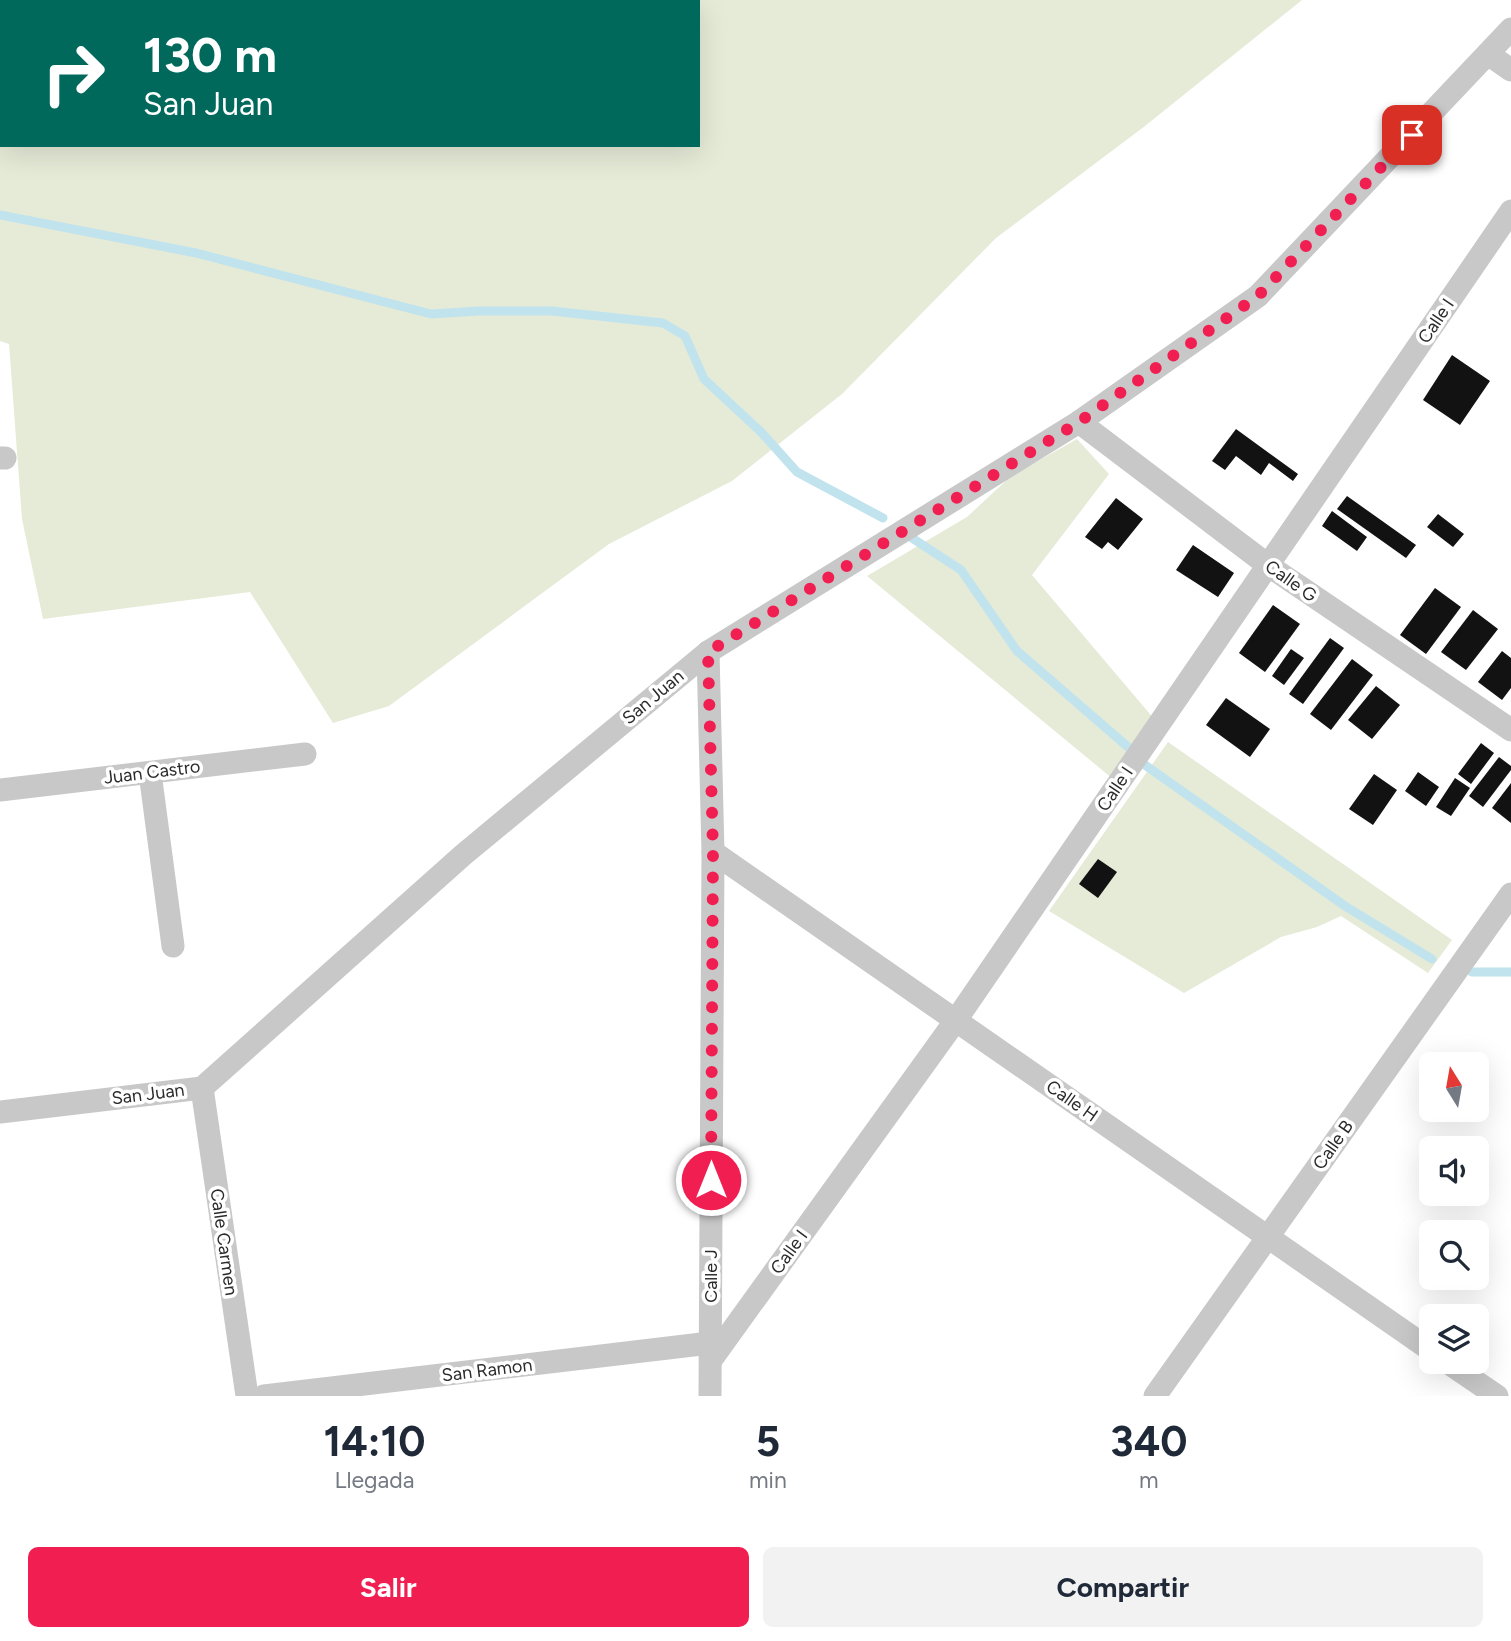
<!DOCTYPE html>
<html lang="es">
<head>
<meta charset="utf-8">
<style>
  :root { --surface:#fff; --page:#f2f2f3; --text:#1f2937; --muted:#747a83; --accent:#f11f51 }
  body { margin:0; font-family:Figtree,sans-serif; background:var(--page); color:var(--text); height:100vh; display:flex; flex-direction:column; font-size:26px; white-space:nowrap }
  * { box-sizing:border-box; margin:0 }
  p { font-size:23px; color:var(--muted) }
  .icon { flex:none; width:38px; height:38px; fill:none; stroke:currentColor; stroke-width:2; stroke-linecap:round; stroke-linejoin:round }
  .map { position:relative; height:1396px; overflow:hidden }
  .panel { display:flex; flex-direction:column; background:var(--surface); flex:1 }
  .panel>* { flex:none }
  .top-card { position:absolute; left:0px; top:0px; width:700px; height:147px; box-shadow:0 7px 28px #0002; background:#00695c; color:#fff; overflow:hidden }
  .needle { width:46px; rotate:349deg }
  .fabs { position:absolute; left:1419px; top:1052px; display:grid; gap:14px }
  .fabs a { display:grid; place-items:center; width:70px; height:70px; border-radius:10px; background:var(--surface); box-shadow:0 7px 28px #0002; font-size:35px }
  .pin { position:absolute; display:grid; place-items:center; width:60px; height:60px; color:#fff; margin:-30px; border-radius:14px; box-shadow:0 4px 10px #0006 }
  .me { position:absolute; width:77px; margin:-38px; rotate:0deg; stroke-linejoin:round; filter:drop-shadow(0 0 5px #0008) }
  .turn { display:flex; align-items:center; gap:24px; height:147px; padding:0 28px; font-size:32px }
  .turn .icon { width:91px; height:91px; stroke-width:2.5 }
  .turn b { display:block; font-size:49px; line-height:60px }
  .eta { display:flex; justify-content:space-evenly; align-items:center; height:119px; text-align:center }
  .eta b { font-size:42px; font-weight:700; line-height:49px }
  .button { display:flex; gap:14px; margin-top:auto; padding:14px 28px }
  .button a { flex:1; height:80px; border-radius:10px; background:var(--accent); color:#fff; font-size:28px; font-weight:700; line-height:80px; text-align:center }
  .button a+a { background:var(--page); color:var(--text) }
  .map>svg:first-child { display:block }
  .green { fill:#e5ebd7 }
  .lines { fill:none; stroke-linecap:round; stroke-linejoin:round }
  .stream { stroke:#c1e3ed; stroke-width:9 }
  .building { fill:#121212 }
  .street { stroke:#c8c8c8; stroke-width:23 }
  .route { stroke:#f11f51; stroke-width:12; stroke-dasharray:0 21.6 }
  .labels { text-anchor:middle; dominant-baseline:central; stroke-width:7; stroke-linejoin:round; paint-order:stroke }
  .street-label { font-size:18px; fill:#2b2b2b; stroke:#fff }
</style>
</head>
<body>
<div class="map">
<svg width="1511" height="1396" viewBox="0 0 1511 1396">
  <rect width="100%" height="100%" fill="#fff"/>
  <!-- green -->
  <g class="green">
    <polygon points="183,0 1302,0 1145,126 996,238 842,394 732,481 609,544 389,706 333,723 250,592 43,619 22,519 9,344 0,341 0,51 2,145 698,145 698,2 183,2"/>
    <polygon points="1077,439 1109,474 1032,575 1155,720 1113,779 867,576 967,517 1010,477"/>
    <polygon points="1168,742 1452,940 1428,973 1341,916 1317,927 1281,937 1184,993 1049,911"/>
  </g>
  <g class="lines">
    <!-- stream -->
    <g class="stream">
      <polyline points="0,215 196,253 431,314 479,311 552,311 663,323 685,336 704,379 761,432 797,472 883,518"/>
      <polyline points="912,538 961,570 1017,651 1128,747"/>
      <polyline points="1145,765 1345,906 1432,959"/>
      <polyline points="1472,972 1511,972"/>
    </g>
  </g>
  <!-- building -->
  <g class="building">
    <polygon points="1452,355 1490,381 1460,425 1423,400"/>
    <polygon points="1236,429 1298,474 1293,481 1269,463 1261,475 1236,456 1225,470 1212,461"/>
    <polygon points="1347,496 1416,545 1406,558 1337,509"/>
    <polygon points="1116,498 1143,519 1118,550 1108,542 1102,549 1085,537"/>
    <polygon points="1332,511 1367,537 1357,551 1322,526"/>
    <polygon points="1438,514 1464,534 1453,547 1427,527"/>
    <polygon points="1193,545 1234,573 1218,597 1176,570"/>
    <polygon points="1435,588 1461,607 1426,654 1400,635"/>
    <polygon points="1273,605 1300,624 1265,672 1239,653"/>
    <polygon points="1473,610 1498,629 1466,670 1441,652"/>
    <polygon points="1330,638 1344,648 1303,704 1289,694"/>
    <polygon points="1291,649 1304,658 1284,685 1272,676"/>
    <polygon points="1502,651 1511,658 1511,688 1502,700 1478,682"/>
    <polygon points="1352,659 1373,675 1331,730 1310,714"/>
    <polygon points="1376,686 1400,705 1372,739 1348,720"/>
    <polygon points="1226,698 1270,729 1250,757 1206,725"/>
    <polygon points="1481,743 1494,753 1471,784 1458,774"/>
    <polygon points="1499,757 1511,766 1511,770 1483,807 1469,796"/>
    <polygon points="1418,772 1439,787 1426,806 1405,791"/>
    <polygon points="1374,774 1397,790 1373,825 1349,809"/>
    <polygon points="1455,778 1470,788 1451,816 1436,807"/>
    <polygon points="1511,783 1511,823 1492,808"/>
    <polygon points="1098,859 1117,872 1098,898 1079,884"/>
  </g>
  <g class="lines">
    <!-- street -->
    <g class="street">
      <polyline points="1488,54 1511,70"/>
      <polyline points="1079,422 1269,566 1511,730"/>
      <polyline points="0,458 5,458"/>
      <polyline points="708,652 713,852 710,1396"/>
      <polyline points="150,773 173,946"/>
      <polyline points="0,790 305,754"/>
      <polyline points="713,852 1432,1351"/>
      <polyline points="202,1088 247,1396"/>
      <polyline points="0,1112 202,1088 463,855 708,652 1079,422 1258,296 1511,29"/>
      <polyline points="711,1360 956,1020 1511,211"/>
      <polyline points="1447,1362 1497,1396"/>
      <polyline points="264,1396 710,1343"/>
      <polyline points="1155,1396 1511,894"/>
    </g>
  </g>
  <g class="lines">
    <!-- route -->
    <polyline class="route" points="711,1180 713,852 708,652 1079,422 1258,296 1412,135"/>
  </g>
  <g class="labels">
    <!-- street labels -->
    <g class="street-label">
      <text transform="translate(1436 321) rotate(-56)">Calle I</text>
      <text transform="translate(1291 581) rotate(35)">Calle G</text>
      <text transform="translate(653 697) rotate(-40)">San Juan</text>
      <text transform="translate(152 772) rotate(-7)">Juan Castro</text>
      <text transform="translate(1115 789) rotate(-56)">Calle I</text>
      <text transform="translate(148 1094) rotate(-7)">San Juan</text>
      <text transform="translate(1072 1101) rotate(35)">Calle H</text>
      <text transform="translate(1333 1145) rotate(-55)">Calle B</text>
      <text transform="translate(224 1242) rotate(82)">Calle Carmen</text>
      <text transform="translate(789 1252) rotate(-54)">Calle I</text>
      <text transform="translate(711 1276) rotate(-90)">Calle J</text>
      <text transform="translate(487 1370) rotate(-7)">San Ramon</text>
    </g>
  </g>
</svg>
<div class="fabs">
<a><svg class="needle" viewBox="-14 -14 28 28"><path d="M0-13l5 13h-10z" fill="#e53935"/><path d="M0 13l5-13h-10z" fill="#747a83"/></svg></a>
<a><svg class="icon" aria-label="sound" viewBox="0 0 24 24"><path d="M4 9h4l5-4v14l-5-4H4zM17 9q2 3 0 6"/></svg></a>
<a><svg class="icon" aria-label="search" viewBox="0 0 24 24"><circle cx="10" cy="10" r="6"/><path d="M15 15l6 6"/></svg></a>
<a><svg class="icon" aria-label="layers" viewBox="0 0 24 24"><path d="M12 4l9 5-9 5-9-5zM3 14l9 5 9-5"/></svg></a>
</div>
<div class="pin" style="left:1412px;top:135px;background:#d93025"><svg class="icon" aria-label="arrive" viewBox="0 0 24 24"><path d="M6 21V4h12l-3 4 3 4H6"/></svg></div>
<svg class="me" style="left:711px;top:1180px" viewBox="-20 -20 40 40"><circle r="17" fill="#f11f51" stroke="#fff" stroke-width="3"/><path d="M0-11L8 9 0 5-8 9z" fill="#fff"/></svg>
<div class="top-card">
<div class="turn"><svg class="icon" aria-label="right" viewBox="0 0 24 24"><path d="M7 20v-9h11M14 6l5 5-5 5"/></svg><div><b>130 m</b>San Juan</div></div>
</div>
</div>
<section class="panel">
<div class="eta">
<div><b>14:10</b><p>Llegada</p></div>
<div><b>5</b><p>min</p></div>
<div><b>340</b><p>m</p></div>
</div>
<div class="button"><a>Salir</a><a>Compartir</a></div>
</section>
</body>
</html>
